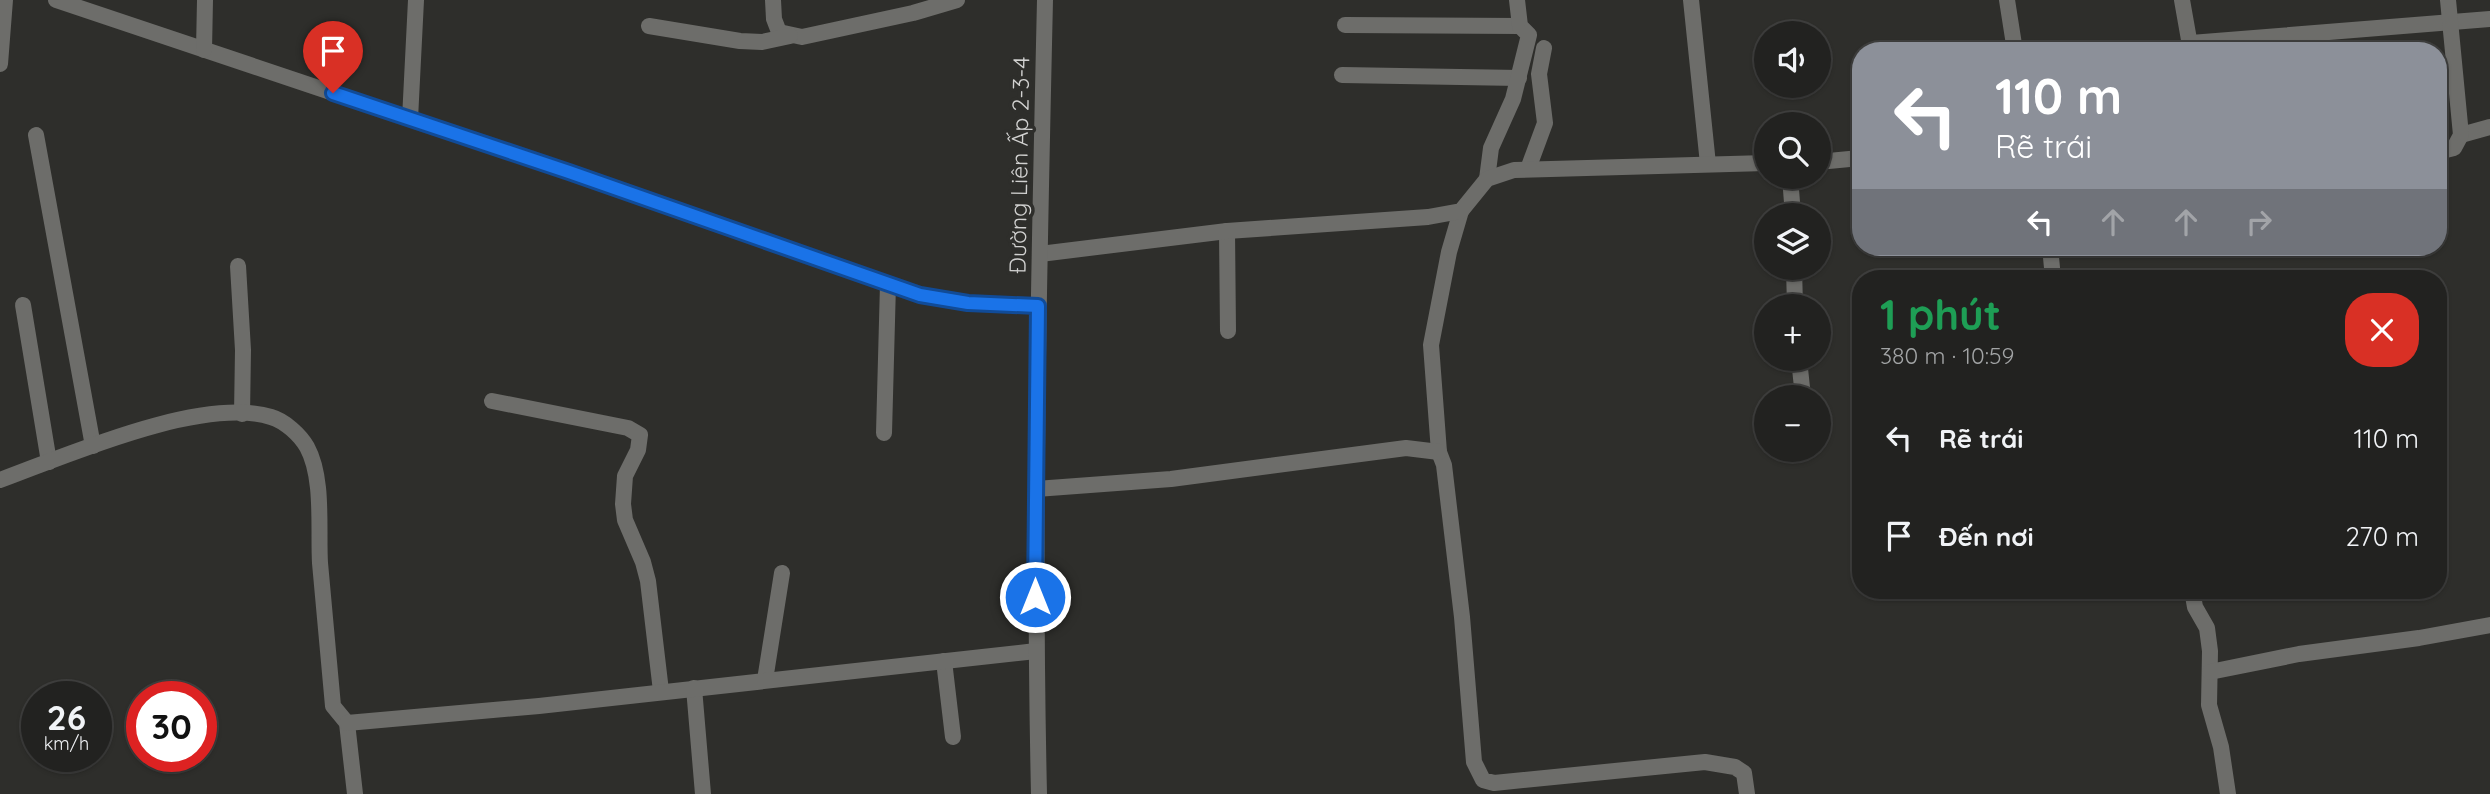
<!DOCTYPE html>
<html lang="vi">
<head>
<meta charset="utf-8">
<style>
  :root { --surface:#222220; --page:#2a2a29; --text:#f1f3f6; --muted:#a2a4a5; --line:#3f3f3e }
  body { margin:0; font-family:Quicksand,sans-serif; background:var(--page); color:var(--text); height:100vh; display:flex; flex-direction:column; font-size:26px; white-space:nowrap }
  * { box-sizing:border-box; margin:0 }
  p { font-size:23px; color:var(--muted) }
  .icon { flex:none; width:38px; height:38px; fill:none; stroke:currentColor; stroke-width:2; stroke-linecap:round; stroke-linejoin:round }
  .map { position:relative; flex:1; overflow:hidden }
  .panel { position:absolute; left:1852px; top:270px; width:595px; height:329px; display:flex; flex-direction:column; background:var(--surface); border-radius:28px; box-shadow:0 2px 5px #0004,0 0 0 2px var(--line) }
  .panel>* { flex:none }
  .top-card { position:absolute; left:1852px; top:42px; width:595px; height:214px; border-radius:28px; box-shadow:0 2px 5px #0004,0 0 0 2px var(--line); background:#8c9099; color:#fff; overflow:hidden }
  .buttons { position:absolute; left:1754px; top:21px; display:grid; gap:14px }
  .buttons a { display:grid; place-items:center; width:77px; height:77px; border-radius:50%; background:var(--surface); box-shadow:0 2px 5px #0004,0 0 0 2px var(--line); font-size:35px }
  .speed { position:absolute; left:21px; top:681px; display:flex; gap:14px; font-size:35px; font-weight:700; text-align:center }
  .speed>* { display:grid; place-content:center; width:91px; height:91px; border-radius:50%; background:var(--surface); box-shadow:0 2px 5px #0004,0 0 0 2px var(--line); line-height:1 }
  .speed small { font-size:18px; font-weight:400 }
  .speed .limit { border:10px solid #d22; background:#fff; color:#111 }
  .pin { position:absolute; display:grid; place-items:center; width:60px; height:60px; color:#fff; margin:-72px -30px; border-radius:50% 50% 50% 0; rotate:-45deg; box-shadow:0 0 7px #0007 }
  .pin .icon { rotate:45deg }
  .me { position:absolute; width:77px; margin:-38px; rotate:0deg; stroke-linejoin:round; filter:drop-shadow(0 0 5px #0008) }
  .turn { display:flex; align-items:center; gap:24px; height:147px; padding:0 28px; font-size:32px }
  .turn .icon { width:91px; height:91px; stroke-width:2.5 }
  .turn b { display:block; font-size:49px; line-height:60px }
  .lanes { display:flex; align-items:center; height:66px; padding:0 28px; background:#0003; justify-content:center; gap:35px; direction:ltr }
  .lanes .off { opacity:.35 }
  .round { display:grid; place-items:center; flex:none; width:74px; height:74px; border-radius:28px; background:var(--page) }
  .head { display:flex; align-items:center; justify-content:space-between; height:119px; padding:0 28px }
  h1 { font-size:42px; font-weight:700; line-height:52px; color:#1e9e55 }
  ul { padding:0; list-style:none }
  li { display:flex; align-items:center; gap:21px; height:98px; padding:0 28px }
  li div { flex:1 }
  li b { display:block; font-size:26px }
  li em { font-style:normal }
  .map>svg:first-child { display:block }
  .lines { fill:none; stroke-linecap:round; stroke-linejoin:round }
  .minor { stroke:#6d6d6a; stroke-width:16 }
  .route-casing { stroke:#114b97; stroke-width:18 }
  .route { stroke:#1a73e8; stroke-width:12 }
  .labels { text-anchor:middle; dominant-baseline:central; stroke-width:7; stroke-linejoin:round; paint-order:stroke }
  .street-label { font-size:23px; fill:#d1d1d0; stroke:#2e2e2b }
</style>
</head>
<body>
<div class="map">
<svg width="2490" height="794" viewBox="0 0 2490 794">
  <rect width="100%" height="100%" fill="#2e2e2b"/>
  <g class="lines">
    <!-- minor -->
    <g class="minor">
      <polyline points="56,0 569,172 920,295 968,303 1038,306"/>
      <polyline points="773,0 774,19 779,32 802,37 913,13 957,0"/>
      <polyline points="1691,0 1708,164"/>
      <polyline points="2007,0 2015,51"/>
      <polyline points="2182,0 2191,51"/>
      <polyline points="1345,25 1520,26"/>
      <polyline points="649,26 740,41 762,42 790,36"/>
      <polyline points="2191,43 2490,19"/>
      <polyline points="204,50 205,0"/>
      <polyline points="0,64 5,0"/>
      <polyline points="1342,75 1519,78"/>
      <polyline points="410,119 416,0"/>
      <polyline points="36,135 93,446"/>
      <polyline points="2461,135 2490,127"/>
      <polyline points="2438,152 2454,148 2461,135 2448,0"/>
      <polyline points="1818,162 1860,158"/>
      <polyline points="1528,169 1545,123 1539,74 1544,48"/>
      <polyline points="1790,177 1793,215"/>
      <polyline points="1487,179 1491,148 1513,99 1529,35 1520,26 1517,0"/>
      <polyline points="1461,211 1449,252 1431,345 1439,452 1444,465 1462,617 1474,762 1483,780 1494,783 1705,762 1735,767 1744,773 1747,794"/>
      <polyline points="1227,231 1228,331"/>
      <polyline points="2050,247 2053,278"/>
      <polyline points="1040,254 1227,231 1428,217 1461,211 1487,179 1514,170 1766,163"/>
      <polyline points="238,266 243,350 242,414"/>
      <polyline points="1794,268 1795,306"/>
      <polyline points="23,305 49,462"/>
      <polyline points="1799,359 1803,397"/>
      <polyline points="492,401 628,428 640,435 638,450 625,476 623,504 625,520 643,562 648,581 661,691"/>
      <polyline points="884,433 888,284"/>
      <path d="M0 480C68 455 202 396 271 417 285 421 300 435 307 447 324 478 318 529 320 563 324 611 329 658 333 706L347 723 355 794"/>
      <polyline points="1036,489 1171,479 1406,448 1439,452"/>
      <polyline points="2192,590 2195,607 2207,628 2210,651 2209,705 2221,747 2228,794"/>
      <polyline points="944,661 953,737"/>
      <polyline points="2210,672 2299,654 2419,638 2490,625"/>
      <polyline points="765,680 782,573"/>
      <polyline points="694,688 703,794"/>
      <polyline points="347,723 539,706 1036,651"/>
      <path d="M1039 794C1033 529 1039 265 1045 0"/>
    </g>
  </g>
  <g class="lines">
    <!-- route casing -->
    <g class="route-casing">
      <polyline id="route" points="333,93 569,172 920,295 968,303 1038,306 1035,597"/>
    </g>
    <!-- route -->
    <use href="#route" class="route"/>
  </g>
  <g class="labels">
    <!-- street labels -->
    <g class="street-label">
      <text transform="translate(1019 165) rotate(-89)">Đường Liên Ấp 2-3-4</text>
    </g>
  </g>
</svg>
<div class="buttons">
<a><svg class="icon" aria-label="sound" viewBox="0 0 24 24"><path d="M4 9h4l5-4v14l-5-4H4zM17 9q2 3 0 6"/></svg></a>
<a><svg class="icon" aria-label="search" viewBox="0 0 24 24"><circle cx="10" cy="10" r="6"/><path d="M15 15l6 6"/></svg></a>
<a><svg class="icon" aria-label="layers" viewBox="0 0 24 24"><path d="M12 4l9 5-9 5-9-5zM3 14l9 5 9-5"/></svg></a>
<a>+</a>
<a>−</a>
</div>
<div class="speed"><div>26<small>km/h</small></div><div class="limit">30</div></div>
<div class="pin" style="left:333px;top:93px;background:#d93025"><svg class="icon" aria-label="arrive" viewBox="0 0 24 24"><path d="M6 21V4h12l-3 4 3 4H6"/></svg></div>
<svg class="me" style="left:1035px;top:597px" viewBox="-20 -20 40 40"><circle r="17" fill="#1a73e8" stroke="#fff" stroke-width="3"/><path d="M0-11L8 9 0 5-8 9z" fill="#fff"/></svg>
<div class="top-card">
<div class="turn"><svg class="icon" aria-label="left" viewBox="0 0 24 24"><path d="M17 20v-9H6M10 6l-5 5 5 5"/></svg><div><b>110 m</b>Rẽ trái</div></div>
<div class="lanes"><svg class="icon" aria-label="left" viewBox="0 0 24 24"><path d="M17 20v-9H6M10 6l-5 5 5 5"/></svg><svg class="icon off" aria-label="ahead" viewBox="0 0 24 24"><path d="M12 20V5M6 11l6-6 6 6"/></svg><svg class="icon off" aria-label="ahead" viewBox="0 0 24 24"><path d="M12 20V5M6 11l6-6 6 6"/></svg><svg class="icon off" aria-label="right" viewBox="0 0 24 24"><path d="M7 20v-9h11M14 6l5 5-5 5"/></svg></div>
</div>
<section class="panel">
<div class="head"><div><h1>1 phút</h1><p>380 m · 10:59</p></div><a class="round" style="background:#d93025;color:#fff"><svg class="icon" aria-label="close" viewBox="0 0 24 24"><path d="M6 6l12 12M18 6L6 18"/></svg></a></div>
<ul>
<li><svg class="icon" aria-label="left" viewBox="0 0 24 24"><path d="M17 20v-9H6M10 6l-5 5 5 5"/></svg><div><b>Rẽ trái</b></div><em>110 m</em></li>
<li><svg class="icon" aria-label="arrive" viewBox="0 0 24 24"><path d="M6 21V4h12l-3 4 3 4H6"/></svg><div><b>Đến nơi</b></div><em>270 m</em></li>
</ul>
</section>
</div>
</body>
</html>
